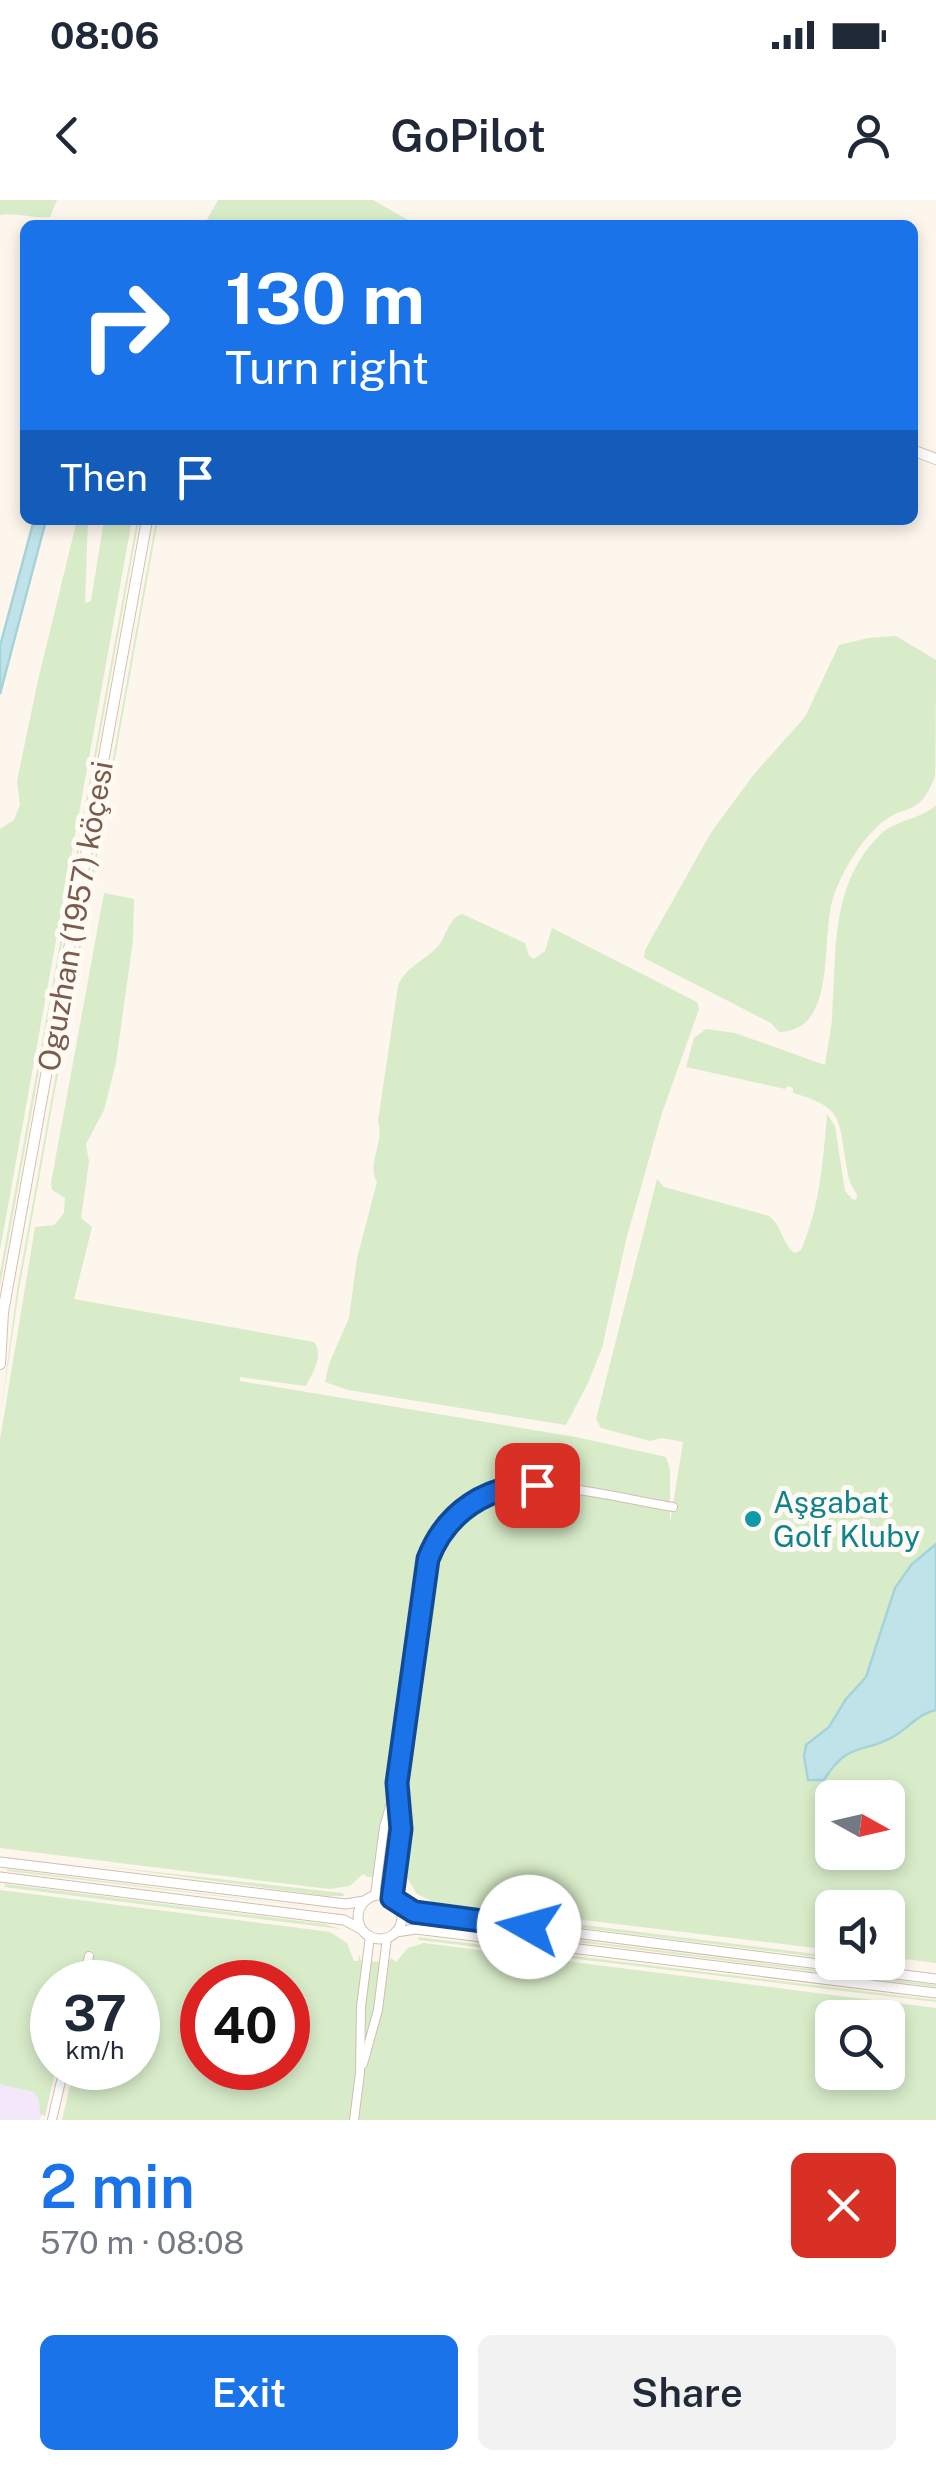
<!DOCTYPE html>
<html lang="en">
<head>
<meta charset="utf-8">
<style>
  :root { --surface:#fff; --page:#f2f2f3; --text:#1f2937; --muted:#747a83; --accent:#1a73e8 }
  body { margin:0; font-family:"Public Sans",sans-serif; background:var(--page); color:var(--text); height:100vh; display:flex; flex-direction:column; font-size:38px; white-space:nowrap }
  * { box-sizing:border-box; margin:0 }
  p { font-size:32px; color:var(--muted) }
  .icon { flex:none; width:55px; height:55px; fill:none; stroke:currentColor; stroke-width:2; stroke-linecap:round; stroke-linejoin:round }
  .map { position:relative; height:1920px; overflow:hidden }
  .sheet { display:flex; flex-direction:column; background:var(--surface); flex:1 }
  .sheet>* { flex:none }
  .guide { position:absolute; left:20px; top:20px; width:898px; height:305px; border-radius:15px; box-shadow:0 5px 15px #0003; background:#1a73e8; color:#fff; overflow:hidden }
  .needle { width:65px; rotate:98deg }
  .tools { position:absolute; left:815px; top:1580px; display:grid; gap:20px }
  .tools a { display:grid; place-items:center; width:90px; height:90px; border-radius:15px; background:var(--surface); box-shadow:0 5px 15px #0003; font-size:50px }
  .speed { position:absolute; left:30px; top:1760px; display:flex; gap:20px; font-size:50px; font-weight:700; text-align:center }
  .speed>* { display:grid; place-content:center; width:130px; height:130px; border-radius:50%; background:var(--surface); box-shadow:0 5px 15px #0003; line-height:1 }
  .speed small { font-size:25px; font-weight:400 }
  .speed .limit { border:15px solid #d22; background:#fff; color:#111 }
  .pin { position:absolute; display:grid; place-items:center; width:85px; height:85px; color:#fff; margin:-42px; border-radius:20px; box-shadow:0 5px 15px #0006 }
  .me { position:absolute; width:110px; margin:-55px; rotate:277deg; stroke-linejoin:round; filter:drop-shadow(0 0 8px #0008) }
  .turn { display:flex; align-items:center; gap:35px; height:210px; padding:0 40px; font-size:45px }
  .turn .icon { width:130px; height:130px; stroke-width:2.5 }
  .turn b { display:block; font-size:70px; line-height:85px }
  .then { display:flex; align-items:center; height:95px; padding:0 40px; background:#0003; gap:20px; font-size:38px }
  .round { display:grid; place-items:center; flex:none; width:105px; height:105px; border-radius:15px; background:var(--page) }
  .head { display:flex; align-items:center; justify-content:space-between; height:170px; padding:0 40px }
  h1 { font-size:60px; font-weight:600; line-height:75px; color:var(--accent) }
  .button { display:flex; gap:20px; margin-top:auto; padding:20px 40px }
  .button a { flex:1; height:115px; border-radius:15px; background:var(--accent); color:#fff; font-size:40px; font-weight:600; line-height:115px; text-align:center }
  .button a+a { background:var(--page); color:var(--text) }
  .status { display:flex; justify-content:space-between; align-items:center; height:70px; padding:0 50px; background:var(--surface); direction:ltr }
  .status svg { height:28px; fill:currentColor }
  header { display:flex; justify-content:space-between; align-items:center; height:130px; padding:0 40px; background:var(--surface); font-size:45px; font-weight:600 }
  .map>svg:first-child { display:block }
  .education { fill:#f3e8fa }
  .green { fill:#d8ecc9; fill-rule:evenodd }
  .water { fill:#bfe3e8; stroke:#a5d3da; stroke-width:2.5 }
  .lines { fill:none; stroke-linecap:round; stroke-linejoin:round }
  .minor-casing { stroke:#d1beb0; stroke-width:10 }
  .tertiary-casing { stroke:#d1beb0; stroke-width:11 }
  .secondary-casing { stroke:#d6c0b0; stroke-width:12 }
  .minor { stroke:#fff; stroke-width:8 }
  .tertiary { stroke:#fff; stroke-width:9 }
  .secondary { stroke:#fff; stroke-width:10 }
  .route-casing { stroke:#114b97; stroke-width:25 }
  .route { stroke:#1a73e8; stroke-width:18 }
  .culture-dot { fill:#0f9aa8; stroke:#fffaf3; stroke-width:4 }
  .labels { text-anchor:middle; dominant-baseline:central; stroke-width:10; stroke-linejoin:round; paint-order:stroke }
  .street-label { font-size:30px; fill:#7a5c4d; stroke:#fffaf3 }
  .culture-label { font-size:30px; fill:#0d838f; stroke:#fffaf3; text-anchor:start }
</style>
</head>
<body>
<div class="status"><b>08:06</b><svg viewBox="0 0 49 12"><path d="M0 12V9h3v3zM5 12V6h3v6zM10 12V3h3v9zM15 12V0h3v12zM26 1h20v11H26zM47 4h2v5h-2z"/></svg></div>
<header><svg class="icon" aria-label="back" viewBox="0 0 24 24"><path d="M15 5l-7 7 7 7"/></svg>GoPilot<svg class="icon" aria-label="person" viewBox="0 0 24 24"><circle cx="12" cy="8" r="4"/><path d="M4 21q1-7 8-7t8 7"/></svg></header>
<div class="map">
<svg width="936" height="1920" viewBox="0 0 936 1920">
  <rect width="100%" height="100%" fill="#fdf6ec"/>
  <!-- education -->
  <polygon class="education" points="0,1827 52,1829 52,1865 40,1920 0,1920"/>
  <!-- green -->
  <g class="green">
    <path d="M0 0H57L50 17C34 19 17 12 0 15Z"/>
    <polygon points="218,0 373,0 417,25 204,25"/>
    <polygon points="77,320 88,320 85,403 91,401 104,320 132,320 0,1050 0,629 14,620 20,605 17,581 38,480"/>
    <polygon points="137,320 139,320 0,1086 0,1073"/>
    <polygon points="156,320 158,320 19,1090 0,1219 17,1090"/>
    <path d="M896 436 936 460C936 485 936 557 935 576 919 619 906 602 880 624 860 642 843 670 834 695 819 734 840 831 779 832L771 823 644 758 645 750 712 631 755 573 805 517 839 445 868 438Z"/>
    <path d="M936 605V1763L888 1757V1708H832V1750L433 1702 417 1694 408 1679 368 1677 363 1674 350 1686 329 1689 0 1648V1240L35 1027 54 1025 64 1013 65 998 52 990 51 983 104 693 134 699 133 740 116 862 104 910 86 944 89 962 81 1018 92 1027 74 1099 314 1142C324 1155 313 1172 306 1186L240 1177V1181L576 1237 666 1257 670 1269V1323L683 1242 662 1238 650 1241 601 1228 596 1219 657 979 664 987 769 1016C783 1026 780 1042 795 1053L801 1050C820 1006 823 962 827 914L835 926 845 991 852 999 856 1000 857 994C849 985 848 975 846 963 839 916 841 907 793 893V888L788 886 785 889 686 867 694 838 706 829 735 833 825 865C827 849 831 833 832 818 837 752 829 684 881 634 897 619 920 620 936 605ZM832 1598H888V1652H832Z"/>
    <path d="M462 714 525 743 529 756 534 759 545 751 552 728 697 802 699 809 662 913 626 1040 602 1148 588 1183 566 1225 348 1190 325 1182 329 1164 349 1118 357 1058 377 982C366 963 385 943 378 921L398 786C405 767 425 761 438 746 447 735 448 719 462 714Z"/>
    <polygon points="94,1665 343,1693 344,1696 327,1696"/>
    <polygon points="7,1669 343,1711 7,1671"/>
    <polygon points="5,1684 324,1724 341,1729 4,1687"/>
    <path d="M0 1690 330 1732 347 1743 354 1761H358L359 1754 361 1761 389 1762 391 1758 396 1762 408 1748 424 1743 936 1808V1920H62L74 1868H138V1782H52V1868H56L45 1916 40 1914 39 1900 34 1892 0 1884ZM202 1782H288V1868H202ZM832 1818H888V1872H832Z"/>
    <polygon points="423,1702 433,1706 832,1756 832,1759 432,1709 421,1705"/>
    <polygon points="419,1720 936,1785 936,1787 419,1722"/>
    <polygon points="418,1737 936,1800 936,1802 419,1740"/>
  </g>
  <!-- water -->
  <g class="water">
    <polygon points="34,320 46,320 0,494 0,446"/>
    <path d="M936 1344V1510C920 1513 910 1526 896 1535 865 1555 849 1539 824 1580H808L804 1556 806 1545 829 1527 846 1499 866 1477 895 1388 912 1364Z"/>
  </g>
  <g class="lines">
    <!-- minor casing -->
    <g class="minor-casing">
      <g id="minor">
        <path d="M375 1695 384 1627 397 1583 423 1379C452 1245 579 1292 673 1307"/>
        <polyline points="392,1698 401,1629 398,1587"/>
        <polyline points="83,1782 89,1756"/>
        <polyline points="363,1864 378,1810 387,1738"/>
        <polyline points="52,1920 64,1868"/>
        <polyline points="354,1920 360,1873 361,1807 370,1736"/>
      </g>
    </g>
    <!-- tertiary casing -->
    <g class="tertiary-casing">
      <g id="tertiary">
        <polyline points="0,1662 346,1704 364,1701"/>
        <polyline points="0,1677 344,1720 361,1729"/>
        <circle cx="380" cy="1717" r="22"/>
        <polyline points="399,1705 418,1713 936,1779"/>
        <polyline points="396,1732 416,1729 936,1793"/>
      </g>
    </g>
    <!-- secondary casing -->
    <g class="secondary-casing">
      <g id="secondary">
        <polyline points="912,250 936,259"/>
        <polyline points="0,1164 3,1112 147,320"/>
      </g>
    </g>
    <!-- minor -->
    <use href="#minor" class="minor"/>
    <!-- tertiary -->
    <use href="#tertiary" class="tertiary"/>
    <!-- secondary -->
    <use href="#secondary" class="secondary"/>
  </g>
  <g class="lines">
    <!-- route casing -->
    <g class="route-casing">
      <path id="route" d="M529 1727 414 1712 392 1698 401 1629 397 1583 428 1359C446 1312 487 1285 537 1285"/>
    </g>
    <!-- route -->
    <use href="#route" class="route"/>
  </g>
  <!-- markers -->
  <circle class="culture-dot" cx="753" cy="1319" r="10"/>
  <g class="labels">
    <!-- street labels -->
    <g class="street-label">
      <text transform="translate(75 716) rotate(-80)">Oguzhan (1957) köçesi</text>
    </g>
    <!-- culture labels -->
    <g class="culture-label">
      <text x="773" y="1302">Aşgabat<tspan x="773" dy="34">Golf Kluby</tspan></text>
    </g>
  </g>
</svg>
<div class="tools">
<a><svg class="needle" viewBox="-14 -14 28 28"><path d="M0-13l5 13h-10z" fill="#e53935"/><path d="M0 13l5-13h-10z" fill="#747a83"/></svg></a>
<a><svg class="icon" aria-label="sound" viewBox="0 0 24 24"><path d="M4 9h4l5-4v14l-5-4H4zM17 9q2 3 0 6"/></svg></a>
<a><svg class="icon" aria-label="search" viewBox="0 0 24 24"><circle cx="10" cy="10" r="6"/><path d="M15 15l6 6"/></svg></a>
</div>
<div class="speed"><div>37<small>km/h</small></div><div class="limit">40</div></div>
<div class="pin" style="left:537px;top:1285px;background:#d93025"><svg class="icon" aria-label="arrive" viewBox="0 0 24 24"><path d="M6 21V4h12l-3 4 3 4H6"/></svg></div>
<svg class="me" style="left:529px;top:1727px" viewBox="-20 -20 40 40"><circle r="19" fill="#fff"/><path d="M0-13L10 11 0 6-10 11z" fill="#1a73e8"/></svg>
<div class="guide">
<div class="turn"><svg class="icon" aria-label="right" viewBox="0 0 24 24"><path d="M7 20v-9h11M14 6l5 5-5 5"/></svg><div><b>130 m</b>Turn right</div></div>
<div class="then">Then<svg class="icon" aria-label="arrive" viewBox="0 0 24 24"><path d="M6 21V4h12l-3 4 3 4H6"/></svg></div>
</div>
</div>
<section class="sheet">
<div class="head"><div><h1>2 min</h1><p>570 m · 08:08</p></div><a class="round" style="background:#d93025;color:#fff"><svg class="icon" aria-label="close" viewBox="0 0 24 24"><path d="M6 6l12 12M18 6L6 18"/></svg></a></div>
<div class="button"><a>Exit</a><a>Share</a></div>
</section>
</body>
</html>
